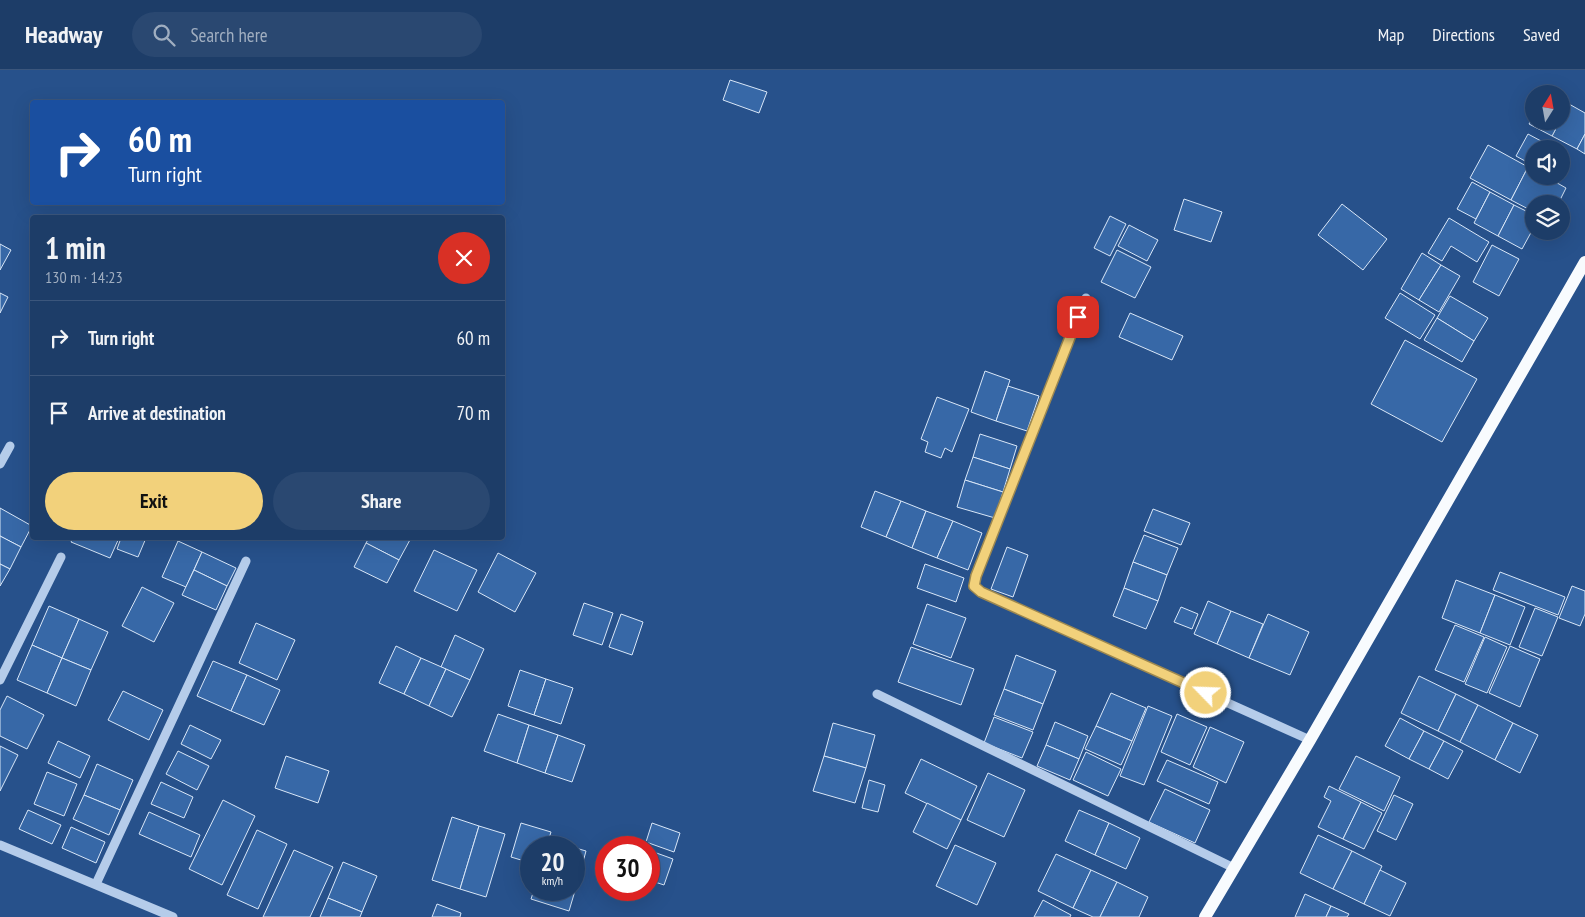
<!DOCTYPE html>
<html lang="en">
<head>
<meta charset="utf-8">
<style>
  :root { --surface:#1d3d68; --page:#2a4871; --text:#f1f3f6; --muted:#a0aec0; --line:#3b567c; --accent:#f2d17b }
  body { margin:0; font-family:"PT Sans Narrow",sans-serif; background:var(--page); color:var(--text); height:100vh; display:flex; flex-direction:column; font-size:19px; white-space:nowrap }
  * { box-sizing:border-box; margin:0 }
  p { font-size:16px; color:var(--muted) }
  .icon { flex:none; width:28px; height:28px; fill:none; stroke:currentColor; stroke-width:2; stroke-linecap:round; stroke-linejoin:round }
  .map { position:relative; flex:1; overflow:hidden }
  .drawer { position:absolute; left:30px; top:145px; width:475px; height:325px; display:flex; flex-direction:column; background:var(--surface); border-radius:5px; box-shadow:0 5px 20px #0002,0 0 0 1px var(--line) }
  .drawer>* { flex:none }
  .top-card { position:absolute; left:30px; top:30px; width:475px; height:105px; border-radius:5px; box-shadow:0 5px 20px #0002,0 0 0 1px var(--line); background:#1a4fa0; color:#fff; overflow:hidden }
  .needle { width:32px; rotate:11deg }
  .controls { position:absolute; left:1525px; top:15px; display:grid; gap:10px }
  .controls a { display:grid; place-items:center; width:45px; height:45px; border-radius:50%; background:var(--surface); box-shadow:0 5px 20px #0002,0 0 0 1px var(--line); font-size:25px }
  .speed { position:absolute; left:520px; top:766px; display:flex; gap:10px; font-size:25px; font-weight:700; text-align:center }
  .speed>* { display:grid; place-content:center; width:65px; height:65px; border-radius:50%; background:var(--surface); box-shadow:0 5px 20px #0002,0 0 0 1px var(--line); line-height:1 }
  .speed small { font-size:12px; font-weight:400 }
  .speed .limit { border:8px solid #d22; background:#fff; color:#111 }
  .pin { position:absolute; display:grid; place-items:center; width:42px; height:42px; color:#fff; margin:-21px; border-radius:10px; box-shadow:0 2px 8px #0006 }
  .me { position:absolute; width:55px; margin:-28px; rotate:294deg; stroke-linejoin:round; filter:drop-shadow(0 0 4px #0008) }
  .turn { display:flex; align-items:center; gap:18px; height:105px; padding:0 15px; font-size:22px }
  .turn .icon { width:65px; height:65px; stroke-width:2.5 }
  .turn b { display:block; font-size:35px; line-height:42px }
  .round { display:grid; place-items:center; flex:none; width:52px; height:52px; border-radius:26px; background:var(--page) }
  .headline { display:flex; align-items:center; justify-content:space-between; height:85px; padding:0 15px }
  h1 { font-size:30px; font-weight:700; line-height:38px }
  .button { display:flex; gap:10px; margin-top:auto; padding:10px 15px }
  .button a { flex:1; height:58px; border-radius:30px; background:var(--accent); color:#111; font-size:20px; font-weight:700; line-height:58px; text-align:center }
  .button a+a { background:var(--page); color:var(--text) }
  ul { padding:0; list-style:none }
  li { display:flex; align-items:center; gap:15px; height:75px; padding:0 15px; border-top:1px solid var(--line) }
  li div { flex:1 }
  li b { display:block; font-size:19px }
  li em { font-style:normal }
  header { display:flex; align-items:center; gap:30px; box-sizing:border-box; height:70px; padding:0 25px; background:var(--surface); border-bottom:1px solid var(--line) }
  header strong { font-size:24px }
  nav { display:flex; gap:28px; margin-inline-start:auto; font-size:18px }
  .search { width:350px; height:45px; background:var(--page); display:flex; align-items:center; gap:12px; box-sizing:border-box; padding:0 18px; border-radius:28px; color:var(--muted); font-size:19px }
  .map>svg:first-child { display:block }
  .building { fill:#3768a7; stroke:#d9e7f8 }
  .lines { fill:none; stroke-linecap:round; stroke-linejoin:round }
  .minor { stroke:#b5ccea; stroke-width:9 }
  .major { stroke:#f8fbfe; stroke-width:12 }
  .route-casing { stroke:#9d8850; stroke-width:12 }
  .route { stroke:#f2d17b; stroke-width:9 }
</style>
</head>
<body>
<header>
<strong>Headway</strong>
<div class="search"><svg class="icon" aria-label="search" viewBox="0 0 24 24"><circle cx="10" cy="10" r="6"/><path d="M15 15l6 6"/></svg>Search here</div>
<nav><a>Map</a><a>Directions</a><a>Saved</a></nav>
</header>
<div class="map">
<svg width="1585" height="847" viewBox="0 0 1585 847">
  <rect width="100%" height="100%" fill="#27518b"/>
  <!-- building -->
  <g class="building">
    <polygon points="730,10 767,22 759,43 723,30"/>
    <polygon points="1561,30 1569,34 1561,49"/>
    <polygon points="1569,34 1585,43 1585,64 1577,79 1552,66"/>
    <polygon points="1534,45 1534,51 1560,51 1552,66 1529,54"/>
    <polygon points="1528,64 1556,79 1534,79 1534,96 1516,86"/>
    <polygon points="1585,64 1585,84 1577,79"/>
    <polygon points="1488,75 1528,97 1511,130 1470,108"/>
    <polygon points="1528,97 1534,100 1534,106 1545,106 1566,118 1558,134 1534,134 1534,142 1511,130"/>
    <polygon points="1472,112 1490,122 1476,149 1457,139"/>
    <polygon points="1490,122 1514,135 1498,166 1474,153"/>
    <polygon points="1184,129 1222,142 1211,172 1174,160"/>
    <polygon points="1342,134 1387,169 1363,200 1318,165"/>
    <polygon points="1514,135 1534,145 1534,157 1522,179 1498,166"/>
    <polygon points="1110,146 1126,154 1110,186 1094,178"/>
    <polygon points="1449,148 1489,172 1477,192 1451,176 1442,191 1428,183"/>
    <polygon points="1129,155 1158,170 1147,191 1118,176"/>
    <polygon points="0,174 11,180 0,200"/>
    <polygon points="1492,175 1519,189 1499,226 1473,212"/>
    <polygon points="1117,180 1151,197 1135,228 1101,212"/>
    <polygon points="1422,183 1441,195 1419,230 1401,219"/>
    <polygon points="1441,195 1460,206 1439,242 1419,230"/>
    <polygon points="0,223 8,227 0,243"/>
    <polygon points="1400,223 1435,245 1420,269 1385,248"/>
    <polygon points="1450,226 1488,248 1474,271 1437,248"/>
    <polygon points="1130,243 1183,266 1172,290 1119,267"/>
    <polygon points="1437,248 1474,271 1462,292 1424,270"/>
    <polygon points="1405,270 1477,309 1442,372 1371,334"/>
    <polygon points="985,301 1010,310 996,351 971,342"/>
    <polygon points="1008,316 1039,326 1027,361 996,351"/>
    <polygon points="937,327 969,339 952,382 945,378 941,388 925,382 928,372 921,369"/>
    <polygon points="980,364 1017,376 1010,399 973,387"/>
    <polygon points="973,387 1010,399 1003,422 965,410"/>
    <polygon points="965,410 1003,422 995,448 957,437"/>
    <polygon points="875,421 901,431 886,467 861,457"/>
    <polygon points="901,431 926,441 912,478 886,467"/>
    <polygon points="0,438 32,456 21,477 0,466"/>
    <polygon points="1153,439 1190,453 1181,475 1144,461"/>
    <polygon points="926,441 953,451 937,488 912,478"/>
    <polygon points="953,451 982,463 968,500 937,488"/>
    <polygon points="1144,465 1178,478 1167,505 1133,492"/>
    <polygon points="0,466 21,477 10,499 0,494"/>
    <polygon points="73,468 119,468 110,488 71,472"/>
    <polygon points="121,468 146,468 138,487 117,479"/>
    <polygon points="369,468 411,468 399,490 366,473"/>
    <polygon points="178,471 202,482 186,517 162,507"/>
    <polygon points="366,473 399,490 387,513 354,497"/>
    <polygon points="1007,477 1028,485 1013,527 991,519"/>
    <polygon points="434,480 477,500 457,541 414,521"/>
    <polygon points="202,482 236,498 227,516 194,500"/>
    <polygon points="498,483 536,503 515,542 478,522"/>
    <polygon points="1133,492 1167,505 1158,531 1124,518"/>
    <polygon points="0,494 10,499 0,516"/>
    <polygon points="925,494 964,508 956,532 917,518"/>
    <polygon points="194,500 227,516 216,540 182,525"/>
    <polygon points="1500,502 1565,527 1558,545 1493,520"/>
    <polygon points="1456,510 1495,525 1480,563 1442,548"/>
    <polygon points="1572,516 1585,521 1585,544 1580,556 1559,548"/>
    <polygon points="142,517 174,533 154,572 122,556"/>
    <polygon points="1124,518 1158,531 1146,559 1113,546"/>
    <polygon points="1495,525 1525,537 1510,575 1480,563"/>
    <polygon points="1208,531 1231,541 1217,574 1194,564"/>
    <polygon points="584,533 613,543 602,575 573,565"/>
    <polygon points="927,534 966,548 951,588 913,574"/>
    <polygon points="49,536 79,549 62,588 32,575"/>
    <polygon points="1181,537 1198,544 1192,559 1174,552"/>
    <polygon points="1535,538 1558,547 1542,586 1519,577"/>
    <polygon points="1231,541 1263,554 1249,588 1217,574"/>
    <polygon points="621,544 643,552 632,585 609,577"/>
    <polygon points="1268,544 1309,562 1290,605 1249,588"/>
    <polygon points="79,549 108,562 91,600 62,588"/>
    <polygon points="256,553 295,570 277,610 239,593"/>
    <polygon points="1455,555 1484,567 1464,612 1435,600"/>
    <polygon points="455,565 484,579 470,610 441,597"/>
    <polygon points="1485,567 1507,577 1487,623 1465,614"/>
    <polygon points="32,575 62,588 47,623 17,610"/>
    <polygon points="396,576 421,588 404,624 379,613"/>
    <polygon points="1510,576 1540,589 1520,637 1489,623"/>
    <polygon points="911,577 974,599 961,635 898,612"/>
    <polygon points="1016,585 1056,601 1043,634 1004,619"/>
    <polygon points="62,588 91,600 76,636 47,623"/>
    <polygon points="421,588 446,599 429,636 404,624"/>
    <polygon points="213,591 247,605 231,641 197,626"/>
    <polygon points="446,599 470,610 452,647 429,636"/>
    <polygon points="520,600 546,609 534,645 508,636"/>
    <polygon points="247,605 280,620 264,655 231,641"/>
    <polygon points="1419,606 1456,624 1438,661 1401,643"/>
    <polygon points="546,609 573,618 561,654 534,645"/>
    <polygon points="1004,619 1043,634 1033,660 994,645"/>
    <polygon points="123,621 163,640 149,670 108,650"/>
    <polygon points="1111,623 1146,638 1132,671 1096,656"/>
    <polygon points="1456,624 1478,635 1460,672 1438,661"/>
    <polygon points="7,626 44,645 27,679 0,666 0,640"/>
    <polygon points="1478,635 1513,653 1495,690 1460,672"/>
    <polygon points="1148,636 1172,646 1144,715 1120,706"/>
    <polygon points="498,644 529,655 517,693 484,681"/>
    <polygon points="1177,644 1207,657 1190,695 1161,682"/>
    <polygon points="994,647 1033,662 1022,688 984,673"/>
    <polygon points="1400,648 1424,661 1409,689 1385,676"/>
    <polygon points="1055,652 1088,666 1079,689 1046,675"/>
    <polygon points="833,653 875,665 866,698 824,686"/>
    <polygon points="1513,653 1538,665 1520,703 1495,690"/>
    <polygon points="190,655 221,670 211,689 181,674"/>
    <polygon points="529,655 558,665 545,703 517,693"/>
    <polygon points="1096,656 1132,671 1121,695 1085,679"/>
    <polygon points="1210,657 1244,672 1226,713 1193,697"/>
    <polygon points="1424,661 1444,671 1429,699 1409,689"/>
    <polygon points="558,665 585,675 572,712 545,703"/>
    <polygon points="58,671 90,686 80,708 48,693"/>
    <polygon points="1444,671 1463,681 1448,709 1429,699"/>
    <polygon points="1046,675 1079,689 1070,710 1037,696"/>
    <polygon points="0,676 18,685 0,721"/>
    <polygon points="178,681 209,696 197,720 166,704"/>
    <polygon points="1086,682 1121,699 1108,726 1073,710"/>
    <polygon points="286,686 329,701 318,733 275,718"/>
    <polygon points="824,686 866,698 855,733 813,721"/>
    <polygon points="1356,686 1400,707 1384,741 1339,719"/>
    <polygon points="921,689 977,716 961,750 905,723"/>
    <polygon points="1167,690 1218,712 1209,734 1157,711"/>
    <polygon points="97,694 133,710 120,740 84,725"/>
    <polygon points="47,702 77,714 64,746 34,734"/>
    <polygon points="988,703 1025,720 1004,767 967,750"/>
    <polygon points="869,710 885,715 878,742 862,738"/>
    <polygon points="161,712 193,727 184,748 151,734"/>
    <polygon points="1329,716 1361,732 1343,769 1318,757 1331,731 1324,727"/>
    <polygon points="1165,719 1210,740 1195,773 1149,752"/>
    <polygon points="84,725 120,740 109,765 73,749"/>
    <polygon points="1394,725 1413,734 1396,770 1377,761"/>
    <polygon points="223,730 255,746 222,815 189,799"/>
    <polygon points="1361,732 1382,743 1364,779 1343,769"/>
    <polygon points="927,733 961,750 947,779 913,762"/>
    <polygon points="28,740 61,755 52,774 19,759"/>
    <polygon points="1079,740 1109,753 1095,785 1065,771"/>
    <polygon points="149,742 200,765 191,787 139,764"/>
    <polygon points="452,747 479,756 460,819 432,810"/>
    <polygon points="521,753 551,762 546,778 531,778 531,793 511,787"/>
    <polygon points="652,753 680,763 674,782 646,772"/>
    <polygon points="1109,753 1140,768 1126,799 1095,785"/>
    <polygon points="479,756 505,764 486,827 460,819"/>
    <polygon points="71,757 105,772 96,793 62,778"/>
    <polygon points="257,760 287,774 258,839 227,825"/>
    <polygon points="1318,765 1352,781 1333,819 1300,803"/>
    <polygon points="548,770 586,781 577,814 574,813 574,778 546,778"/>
    <polygon points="955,775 996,793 977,835 936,816"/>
    <polygon points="294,780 333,797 310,847 263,847"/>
    <polygon points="651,781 673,789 664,815 649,810 649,788"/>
    <polygon points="1352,781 1382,796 1364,834 1333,819"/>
    <polygon points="1056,784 1091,800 1073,838 1038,821"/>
    <polygon points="343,792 377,806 362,842 328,828"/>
    <polygon points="1091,800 1117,812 1100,847 1093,847 1073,838"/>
    <polygon points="1380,800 1406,813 1390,846 1364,834"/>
    <polygon points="1117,812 1148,827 1139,847 1100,847"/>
    <polygon points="574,813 577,814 569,841 531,829 534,820 574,820"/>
    <polygon points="1305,824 1331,836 1326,847 1295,847"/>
    <polygon points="328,828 362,842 360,847 320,847"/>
    <polygon points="1043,830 1071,845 1070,847 1034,847"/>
    <polygon points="437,834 461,843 460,847 432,847"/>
    <polygon points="1331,836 1349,844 1347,847 1326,847"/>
  </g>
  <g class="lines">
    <!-- minor -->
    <g class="minor">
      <polyline points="1086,228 975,506 974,516 981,522 1310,670"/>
      <polyline points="0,394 10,376"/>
      <polyline points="0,610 61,487"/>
      <polyline points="877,624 1234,798"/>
      <polyline points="0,775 173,847"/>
      <polyline points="96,814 246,491"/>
    </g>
    <!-- major -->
    <polyline class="major" points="1205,847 1310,670 1585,192"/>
  </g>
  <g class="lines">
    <!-- route casing -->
    <g class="route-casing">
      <polyline id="route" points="1078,247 976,506 974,516 981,522 1206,623"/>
    </g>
    <!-- route -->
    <use href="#route" class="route"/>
  </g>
</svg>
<div class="controls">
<a><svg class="needle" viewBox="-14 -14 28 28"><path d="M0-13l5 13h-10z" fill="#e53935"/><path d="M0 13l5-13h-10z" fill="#a0aec0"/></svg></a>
<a><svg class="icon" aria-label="sound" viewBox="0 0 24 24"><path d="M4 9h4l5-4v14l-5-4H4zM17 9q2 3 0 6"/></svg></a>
<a><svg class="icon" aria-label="layers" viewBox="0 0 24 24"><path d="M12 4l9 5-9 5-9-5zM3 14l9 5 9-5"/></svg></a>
</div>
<div class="speed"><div>20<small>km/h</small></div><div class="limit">30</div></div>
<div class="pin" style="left:1078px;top:247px;background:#d93025"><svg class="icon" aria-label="arrive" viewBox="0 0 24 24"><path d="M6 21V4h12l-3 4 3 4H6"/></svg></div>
<svg class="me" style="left:1206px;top:623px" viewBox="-20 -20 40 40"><circle r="17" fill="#f2d17b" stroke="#fff" stroke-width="3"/><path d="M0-11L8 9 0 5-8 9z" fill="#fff"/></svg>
<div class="top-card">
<div class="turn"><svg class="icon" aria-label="right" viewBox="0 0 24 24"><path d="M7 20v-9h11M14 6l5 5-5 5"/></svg><div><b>60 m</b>Turn right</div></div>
</div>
<section class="drawer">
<div class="headline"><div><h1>1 min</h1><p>130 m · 14:23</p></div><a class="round" style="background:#d93025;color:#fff"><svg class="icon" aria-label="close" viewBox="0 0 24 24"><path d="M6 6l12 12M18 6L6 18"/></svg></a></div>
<ul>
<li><svg class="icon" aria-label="right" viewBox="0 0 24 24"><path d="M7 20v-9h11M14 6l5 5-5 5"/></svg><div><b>Turn right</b></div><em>60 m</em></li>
<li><svg class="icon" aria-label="arrive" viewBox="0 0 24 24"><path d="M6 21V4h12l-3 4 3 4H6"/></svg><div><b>Arrive at destination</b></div><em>70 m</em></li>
</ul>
<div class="button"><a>Exit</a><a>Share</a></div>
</section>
</div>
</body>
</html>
